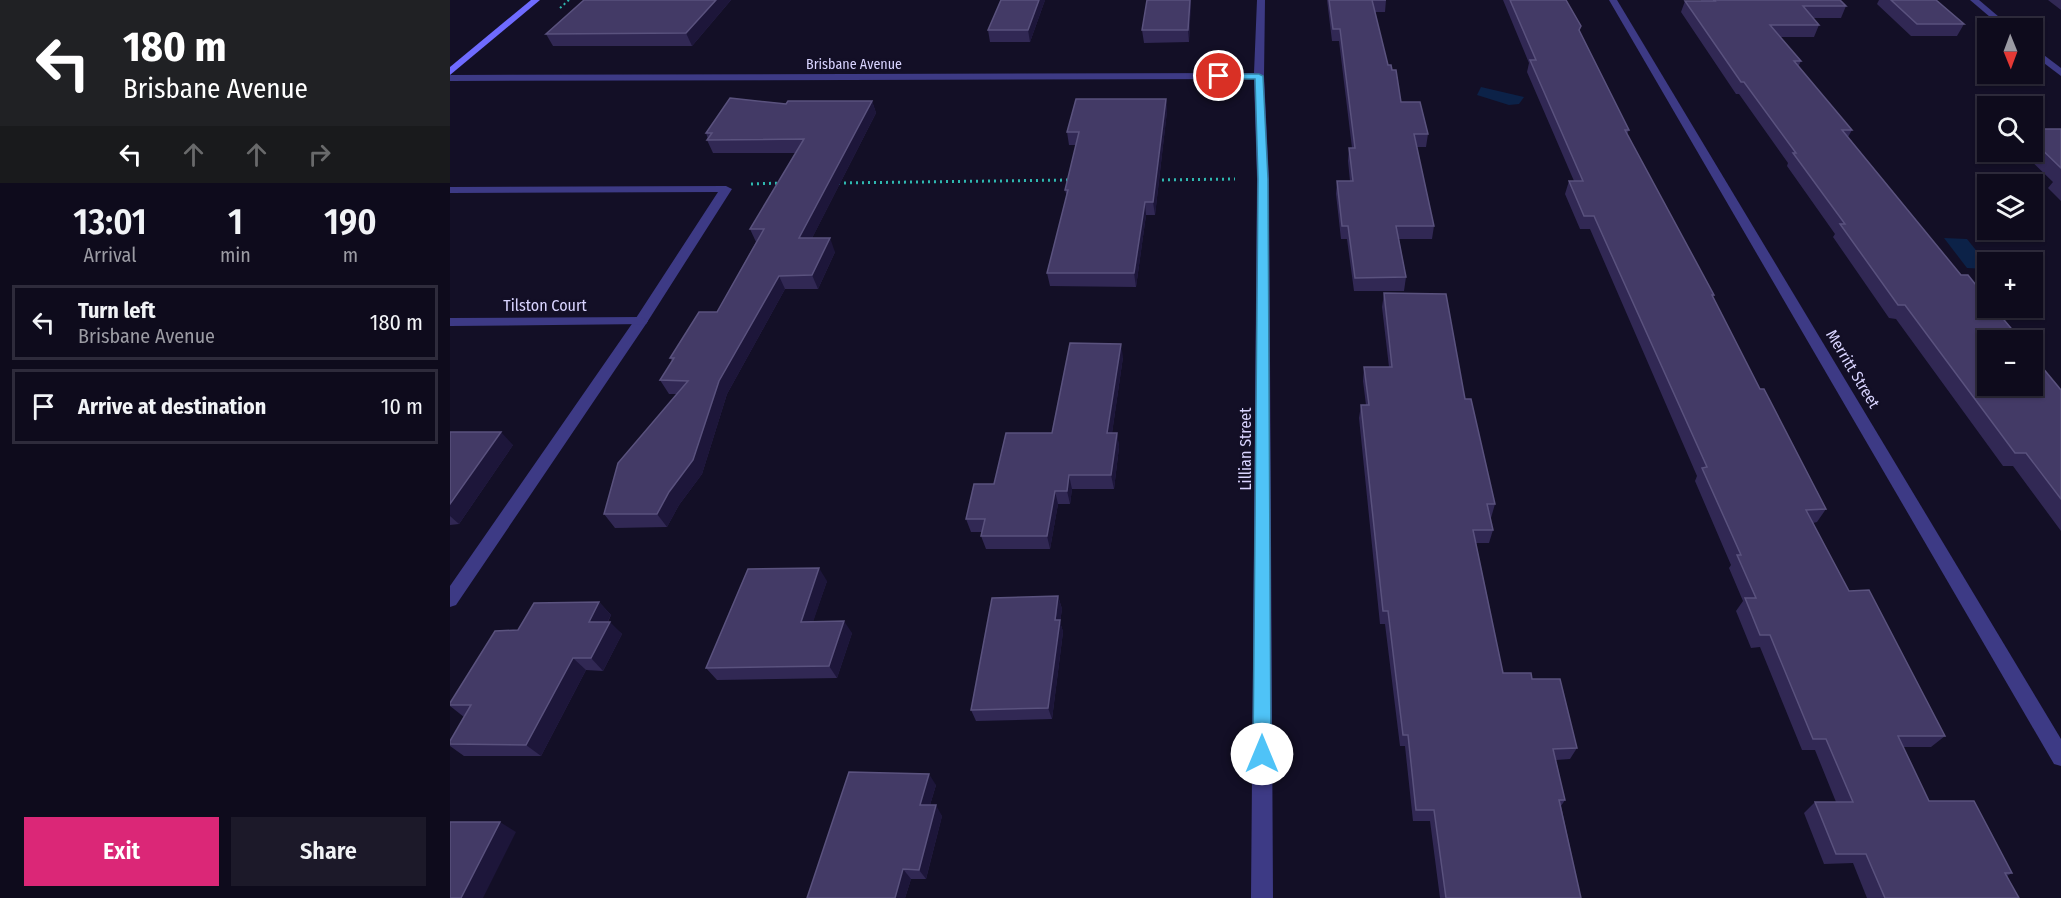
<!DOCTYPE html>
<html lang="en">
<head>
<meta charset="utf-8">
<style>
  :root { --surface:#0e0b1c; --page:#1c1929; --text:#f1f3f6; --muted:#9b9ba3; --line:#2e2b3b; --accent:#db2777 }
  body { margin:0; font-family:"Fira Sans Condensed",sans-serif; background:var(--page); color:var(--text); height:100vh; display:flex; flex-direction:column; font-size:22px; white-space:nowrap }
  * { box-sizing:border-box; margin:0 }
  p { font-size:20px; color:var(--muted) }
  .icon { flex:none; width:33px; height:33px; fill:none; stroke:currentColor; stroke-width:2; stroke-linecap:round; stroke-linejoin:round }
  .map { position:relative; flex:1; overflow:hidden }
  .details { display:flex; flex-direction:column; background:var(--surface); width:450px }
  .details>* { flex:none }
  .top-card { background:#202124; color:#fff; overflow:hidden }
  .needle { width:39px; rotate:179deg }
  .buttons { position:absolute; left:1527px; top:18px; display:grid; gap:12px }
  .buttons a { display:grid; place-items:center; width:66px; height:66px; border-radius:0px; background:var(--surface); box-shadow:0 2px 4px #0004,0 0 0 2px var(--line); font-size:30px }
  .pin { position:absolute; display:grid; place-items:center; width:51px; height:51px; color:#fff; margin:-26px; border:3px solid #fff; border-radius:50%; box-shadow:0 2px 6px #0007 }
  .me { position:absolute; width:66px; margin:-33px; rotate:0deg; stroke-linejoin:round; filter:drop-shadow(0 0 4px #0008) }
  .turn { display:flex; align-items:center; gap:21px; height:126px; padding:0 24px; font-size:27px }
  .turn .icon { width:78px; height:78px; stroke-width:2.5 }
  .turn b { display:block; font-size:42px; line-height:51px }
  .lanes { display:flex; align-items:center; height:57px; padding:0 24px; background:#0003; justify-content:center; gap:30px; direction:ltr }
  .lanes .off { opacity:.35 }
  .eta { display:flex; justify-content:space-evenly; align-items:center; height:102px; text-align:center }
  .eta b { font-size:36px; font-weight:600; line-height:42px }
  .primary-button { display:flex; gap:12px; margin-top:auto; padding:12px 24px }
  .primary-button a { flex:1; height:69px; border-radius:0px; background:var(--accent); color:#fff; font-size:24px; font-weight:600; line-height:69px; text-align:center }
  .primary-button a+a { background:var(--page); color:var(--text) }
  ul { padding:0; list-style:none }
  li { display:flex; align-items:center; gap:18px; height:75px; margin:0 12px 9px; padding:0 12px; border:3px solid var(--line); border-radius:0px }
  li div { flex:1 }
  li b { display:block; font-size:22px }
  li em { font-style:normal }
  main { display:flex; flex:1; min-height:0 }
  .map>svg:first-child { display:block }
  .water { fill:#0c2248 }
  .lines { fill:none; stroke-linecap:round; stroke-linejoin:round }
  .path-far1 { stroke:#2fb8b0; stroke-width:2; stroke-dasharray:2 3; stroke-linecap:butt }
  .path { stroke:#2fb8b0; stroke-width:3; stroke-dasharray:2 4; stroke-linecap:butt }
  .lane { fill:#3d3a85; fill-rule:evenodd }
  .street { fill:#3d3a85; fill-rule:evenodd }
  .secondary { fill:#6f6bff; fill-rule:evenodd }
  .wall { fill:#312854 }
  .shaded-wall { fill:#1d163a }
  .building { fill:#433a66; stroke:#5a527e; stroke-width:1.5 }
  .route { fill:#4fc3f7; stroke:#337fa1; stroke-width:1.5 }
  .labels { text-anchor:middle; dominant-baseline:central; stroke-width:4.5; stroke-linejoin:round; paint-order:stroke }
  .far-street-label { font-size:14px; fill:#d9d4ff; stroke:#130f26 }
  .street-label { font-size:16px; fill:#d9d4ff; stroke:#130f26 }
</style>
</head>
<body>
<main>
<section class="details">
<div class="top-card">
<div class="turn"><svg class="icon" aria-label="left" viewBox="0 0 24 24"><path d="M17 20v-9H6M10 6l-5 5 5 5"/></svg><div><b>180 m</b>Brisbane Avenue</div></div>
<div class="lanes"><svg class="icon" aria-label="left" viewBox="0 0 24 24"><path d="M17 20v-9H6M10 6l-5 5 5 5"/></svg><svg class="icon off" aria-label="ahead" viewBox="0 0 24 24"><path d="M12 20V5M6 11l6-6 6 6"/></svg><svg class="icon off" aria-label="ahead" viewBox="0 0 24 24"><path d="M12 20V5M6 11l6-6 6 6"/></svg><svg class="icon off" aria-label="right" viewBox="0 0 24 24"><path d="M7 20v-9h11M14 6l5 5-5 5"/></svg></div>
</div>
<div class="eta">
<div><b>13:01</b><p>Arrival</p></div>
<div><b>1</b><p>min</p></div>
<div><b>190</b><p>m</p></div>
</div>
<ul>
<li><svg class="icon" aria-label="left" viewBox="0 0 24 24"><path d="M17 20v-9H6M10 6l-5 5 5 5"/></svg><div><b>Turn left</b><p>Brisbane Avenue</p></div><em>180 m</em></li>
<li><svg class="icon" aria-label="arrive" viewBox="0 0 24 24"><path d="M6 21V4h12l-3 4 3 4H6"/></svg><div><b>Arrive at destination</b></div><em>10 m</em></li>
</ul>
<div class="primary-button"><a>Exit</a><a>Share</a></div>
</section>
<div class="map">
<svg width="1611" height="898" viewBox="0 0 1611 898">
  <rect width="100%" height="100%" fill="#130f26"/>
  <!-- water -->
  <g class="water">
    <polygon points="1031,87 1074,97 1069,104 1059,105 1027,95"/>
    <polygon points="1494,238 1517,239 1537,264 1537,269 1517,268"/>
  </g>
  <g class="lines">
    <!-- path-far1 -->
    <polyline class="path-far1" points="110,8 119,0"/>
    <!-- path -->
    <g class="path">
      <polyline points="706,180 785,179"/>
      <polyline points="388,183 620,180"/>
      <polyline points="301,184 332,183"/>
    </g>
    <!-- lane -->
    <polygon class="lane" points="276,186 282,189 196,324 6,605 0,607 0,586 186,318 268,192 0,193 0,187"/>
    <!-- street -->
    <g class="street">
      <polygon points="807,0 815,0 814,76 819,179 823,898 801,898 807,179 804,79 0,81 0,75 804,73"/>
      <polygon points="1159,0 1167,0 1611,739 1611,766 1604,764"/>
      <polygon points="1520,0 1529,0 1562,28 1553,28"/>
      <polygon points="1582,46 1611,68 1611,76 1582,54"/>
      <polygon points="191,317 198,321 196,324 0,326 0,318"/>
    </g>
    <!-- secondary -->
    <polygon class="secondary" points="81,0 90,0 0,75 0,67"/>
  </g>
  <!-- wall -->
  <g class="wall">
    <polygon points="134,0 281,0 242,46 103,46 96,34"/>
    <polygon points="595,0 580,42 540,42 538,30"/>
    <polygon points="697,0 741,0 739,42 694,43 692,30"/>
    <polygon points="877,0 936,0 935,12 925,12 938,65 951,102 978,134 976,147 967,147 984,226 982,239 949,239 956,277 954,291 904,291 897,239 891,239 886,194 887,181 900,181 898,161 899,148 902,148 889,41 882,41"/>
    <polygon points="1053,0 1116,0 1131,26 1129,31 1179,130 1177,134 1264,295 1263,297 1310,389 1376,509 1367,522 1363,523 1399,591 1495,736 1481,747 1453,747 1479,801 1562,873 1557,876 1569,898 1417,898 1403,863 1374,864 1354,813 1365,802 1386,802 1365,750 1352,750 1310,647 1301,648 1286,611 1293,601 1279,568 1281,565 1245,481 1247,476 1140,229 1130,229 1115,194 1119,181 1124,181 1077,72 1079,63"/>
    <polygon points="1251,0 1390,0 1396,6 1391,18 1363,18 1369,25 1364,37 1330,37 1351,61 1348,67 1402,130 1398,137 1511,275 1611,390 1611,531 1563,466 1553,466 1446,319 1439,318 1383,237 1385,234 1337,166 1338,163 1289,94 1286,94 1231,12 1235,1 1251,1"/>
    <polygon points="1429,0 1486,0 1514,24 1507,36 1461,36 1427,4"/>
    <polygon points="1598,0 1611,0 1611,10"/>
    <polygon points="716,99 717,111 705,215 696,215 686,287 600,286 597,273 617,197 615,190 626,145 619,145 617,132"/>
    <polygon points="422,101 426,113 362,238 385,252 368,289 335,289 277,394 252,474 229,505 217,527 165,528 154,514 227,394 219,394 210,380 222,361 220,358 267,312 306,242 300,229 346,153 263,153 257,140 258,139 256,133 336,104"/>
    <polygon points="1582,129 1611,129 1611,201 1598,188 1603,182 1572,152 1582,152"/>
    <polygon points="934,293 1015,399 1045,504 1041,518 1040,518 1043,530 1039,543 1026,543 1053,673 1082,679 1127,748 1120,759 1106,760 1115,800 1111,806 1131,898 990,898 980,821 963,821 955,746 950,746 935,624 930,624 909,418 911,405 916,405 913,381 914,367 939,367 932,307"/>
    <polygon points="673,357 662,433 667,433 669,447 664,489 622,489 620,504 608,504 600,549 536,549 531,536 532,532 521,532 516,519 544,484 602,433"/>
    <polygon points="0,432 63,445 9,524 0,525"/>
    <polygon points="377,581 363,621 402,633 387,678 267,680 256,668"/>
    <polygon points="608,596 612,609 610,622 613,632 602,719 526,721 521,710"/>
    <polygon points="149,602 161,615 158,622 172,634 153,671 136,670 91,756 14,756 0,746 0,741 14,717 0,706 0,703 68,630"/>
    <polygon points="399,772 486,785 480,805 492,816 476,879 461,879 455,898"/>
  </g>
  <!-- shaded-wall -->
  <g class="shaded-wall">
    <polygon points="266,0 281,0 242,46 236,33"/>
    <polygon points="589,0 595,0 580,42 578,30"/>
    <polygon points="740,0 741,0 739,42 738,30"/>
    <polygon points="716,99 717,111 705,215 703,202"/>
    <polygon points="422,101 426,113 355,252 349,238"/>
    <polygon points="695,202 696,215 686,287 684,273"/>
    <polygon points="380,238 385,252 368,289 362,275"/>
    <polygon points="329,276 335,289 277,394 252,474 229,505 217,527 207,514 269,381"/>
    <polygon points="671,344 673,357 660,447 657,433"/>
    <polygon points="51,432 63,445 9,524 0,516 0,504"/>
    <polygon points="667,433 669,447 664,489 661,475"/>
    <polygon points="619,475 622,489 620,504 617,491"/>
    <polygon points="605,491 608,504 600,549 597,536"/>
    <polygon points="369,568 377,581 359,634 351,622"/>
    <polygon points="608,596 612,609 610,622 613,632 602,719 598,708"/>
    <polygon points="149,602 161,615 151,634 139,622"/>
    <polygon points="394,621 402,633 387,678 379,666"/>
    <polygon points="160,622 172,634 153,671 141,658"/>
    <polygon points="123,658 136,670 91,756 76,745"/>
    <polygon points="479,774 486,785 477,815 470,805"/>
    <polygon points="486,805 492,816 476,879 469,870"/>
    <polygon points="50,822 66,832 33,898 11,898"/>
    <polygon points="453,869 461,879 455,898 445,898"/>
  </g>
  <!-- building -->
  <g class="building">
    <polygon points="134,0 266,0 236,33 96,34"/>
    <polygon points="551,0 589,0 578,30 538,30"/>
    <polygon points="697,0 740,0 738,30 692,30"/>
    <polygon points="879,0 936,0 922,0 938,65 941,65 942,70 946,70 951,102 970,102 978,134 964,134 984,226 946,226 956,277 905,278 898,226 892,226 887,181 903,181 899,148 905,148 890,29 883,29"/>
    <polygon points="1060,0 1116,0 1131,26 1129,30 1179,130 1175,130 1264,295 1262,295 1310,389 1314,389 1376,509 1356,510 1399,591 1419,590 1495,736 1448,736 1479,801 1524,801 1562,873 1555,873 1569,898 1435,898 1416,854 1386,854 1365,802 1403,802 1376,739 1363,739 1320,635 1310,635 1295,598 1306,598 1287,555 1291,555 1252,468 1257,467 1144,216 1134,216 1119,181 1133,181 1080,60 1086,60"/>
    <polygon points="1264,0 1390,0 1396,6 1353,6 1369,25 1320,25 1351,61 1344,61 1402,130 1392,130 1511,275 1518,275 1538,300 1538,308 1544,308 1571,340 1538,340 1538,386 1582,386 1582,355 1611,390 1611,499 1576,453 1565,453 1455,305 1448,305 1390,224 1395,224 1343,153 1346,153 1294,82 1291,82 1235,1 1265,1"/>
    <polygon points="1441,0 1486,0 1514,24 1467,24"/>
    <polygon points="280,98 336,104 338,101 422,101 349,238 380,238 362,275 329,276 269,381 243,460 219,492 207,514 154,514 168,463 238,381 210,380 224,358 220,358 249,312 267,312 314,229 300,229 354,139 257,140 262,133 256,133"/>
    <polygon points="626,99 716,99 703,202 695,202 684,273 597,273 618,190 615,190 629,132 617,132"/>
    <polygon points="1582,129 1611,129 1611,168 1582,140"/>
    <polygon points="934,293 996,294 1015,399 1021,399 1045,504 1037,504 1043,530 1023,530 1053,673 1081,673 1082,679 1110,679 1127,748 1103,749 1115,800 1109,800 1131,898 996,898 984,810 966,810 958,735 953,735 938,611 933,611 911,405 919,405 914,367 942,367"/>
    <polygon points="620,343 671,344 657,433 667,433 661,475 619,475 617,491 605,491 597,536 531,536 535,519 516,519 524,484 544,484 556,433 602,433"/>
    <polygon points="0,432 51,432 0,504"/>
    <polygon points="369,568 351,622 394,621 379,666 256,668 298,569"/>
    <polygon points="608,596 605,620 610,620 598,708 521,710 542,598"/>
    <polygon points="149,602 139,622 160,622 141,658 123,658 76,745 0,744 0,741 21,705 0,705 0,703 45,631 68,630 84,603"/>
    <polygon points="399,772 479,774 470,805 486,805 469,870 453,869 445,898 357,898"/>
    <polygon points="0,822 50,822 11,898 0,898"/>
  </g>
  <!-- route -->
  <polygon class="route" points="766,74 809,74 813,76 818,179 821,754 818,760 812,763 806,760 803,754 808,179 805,79 769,79 765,76"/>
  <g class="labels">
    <!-- far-street labels -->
    <g class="far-street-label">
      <text x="404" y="64">Brisbane Avenue</text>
    </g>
    <!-- street labels -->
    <g class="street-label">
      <text x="95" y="305">Tilston Court</text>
      <text transform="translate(1403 369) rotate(59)">Merritt Street</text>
      <text transform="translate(795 449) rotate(-90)">Lillian Street</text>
    </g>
  </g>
</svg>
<div class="buttons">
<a><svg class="needle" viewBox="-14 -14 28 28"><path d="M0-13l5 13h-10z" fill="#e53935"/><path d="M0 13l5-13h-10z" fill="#9b9ba3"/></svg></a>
<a><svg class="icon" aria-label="search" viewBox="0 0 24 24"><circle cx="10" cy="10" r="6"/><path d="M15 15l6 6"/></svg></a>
<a><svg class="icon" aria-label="layers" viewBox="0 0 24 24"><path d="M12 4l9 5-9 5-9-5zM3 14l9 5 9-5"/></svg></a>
<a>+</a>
<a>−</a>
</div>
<div class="pin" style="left:769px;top:76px;background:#d93025"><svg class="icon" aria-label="arrive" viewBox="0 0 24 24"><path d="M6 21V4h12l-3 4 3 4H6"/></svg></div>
<svg class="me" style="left:812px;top:754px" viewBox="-20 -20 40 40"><circle r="19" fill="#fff"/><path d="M0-13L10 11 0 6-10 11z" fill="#4fc3f7"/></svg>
</div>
</main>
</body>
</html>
